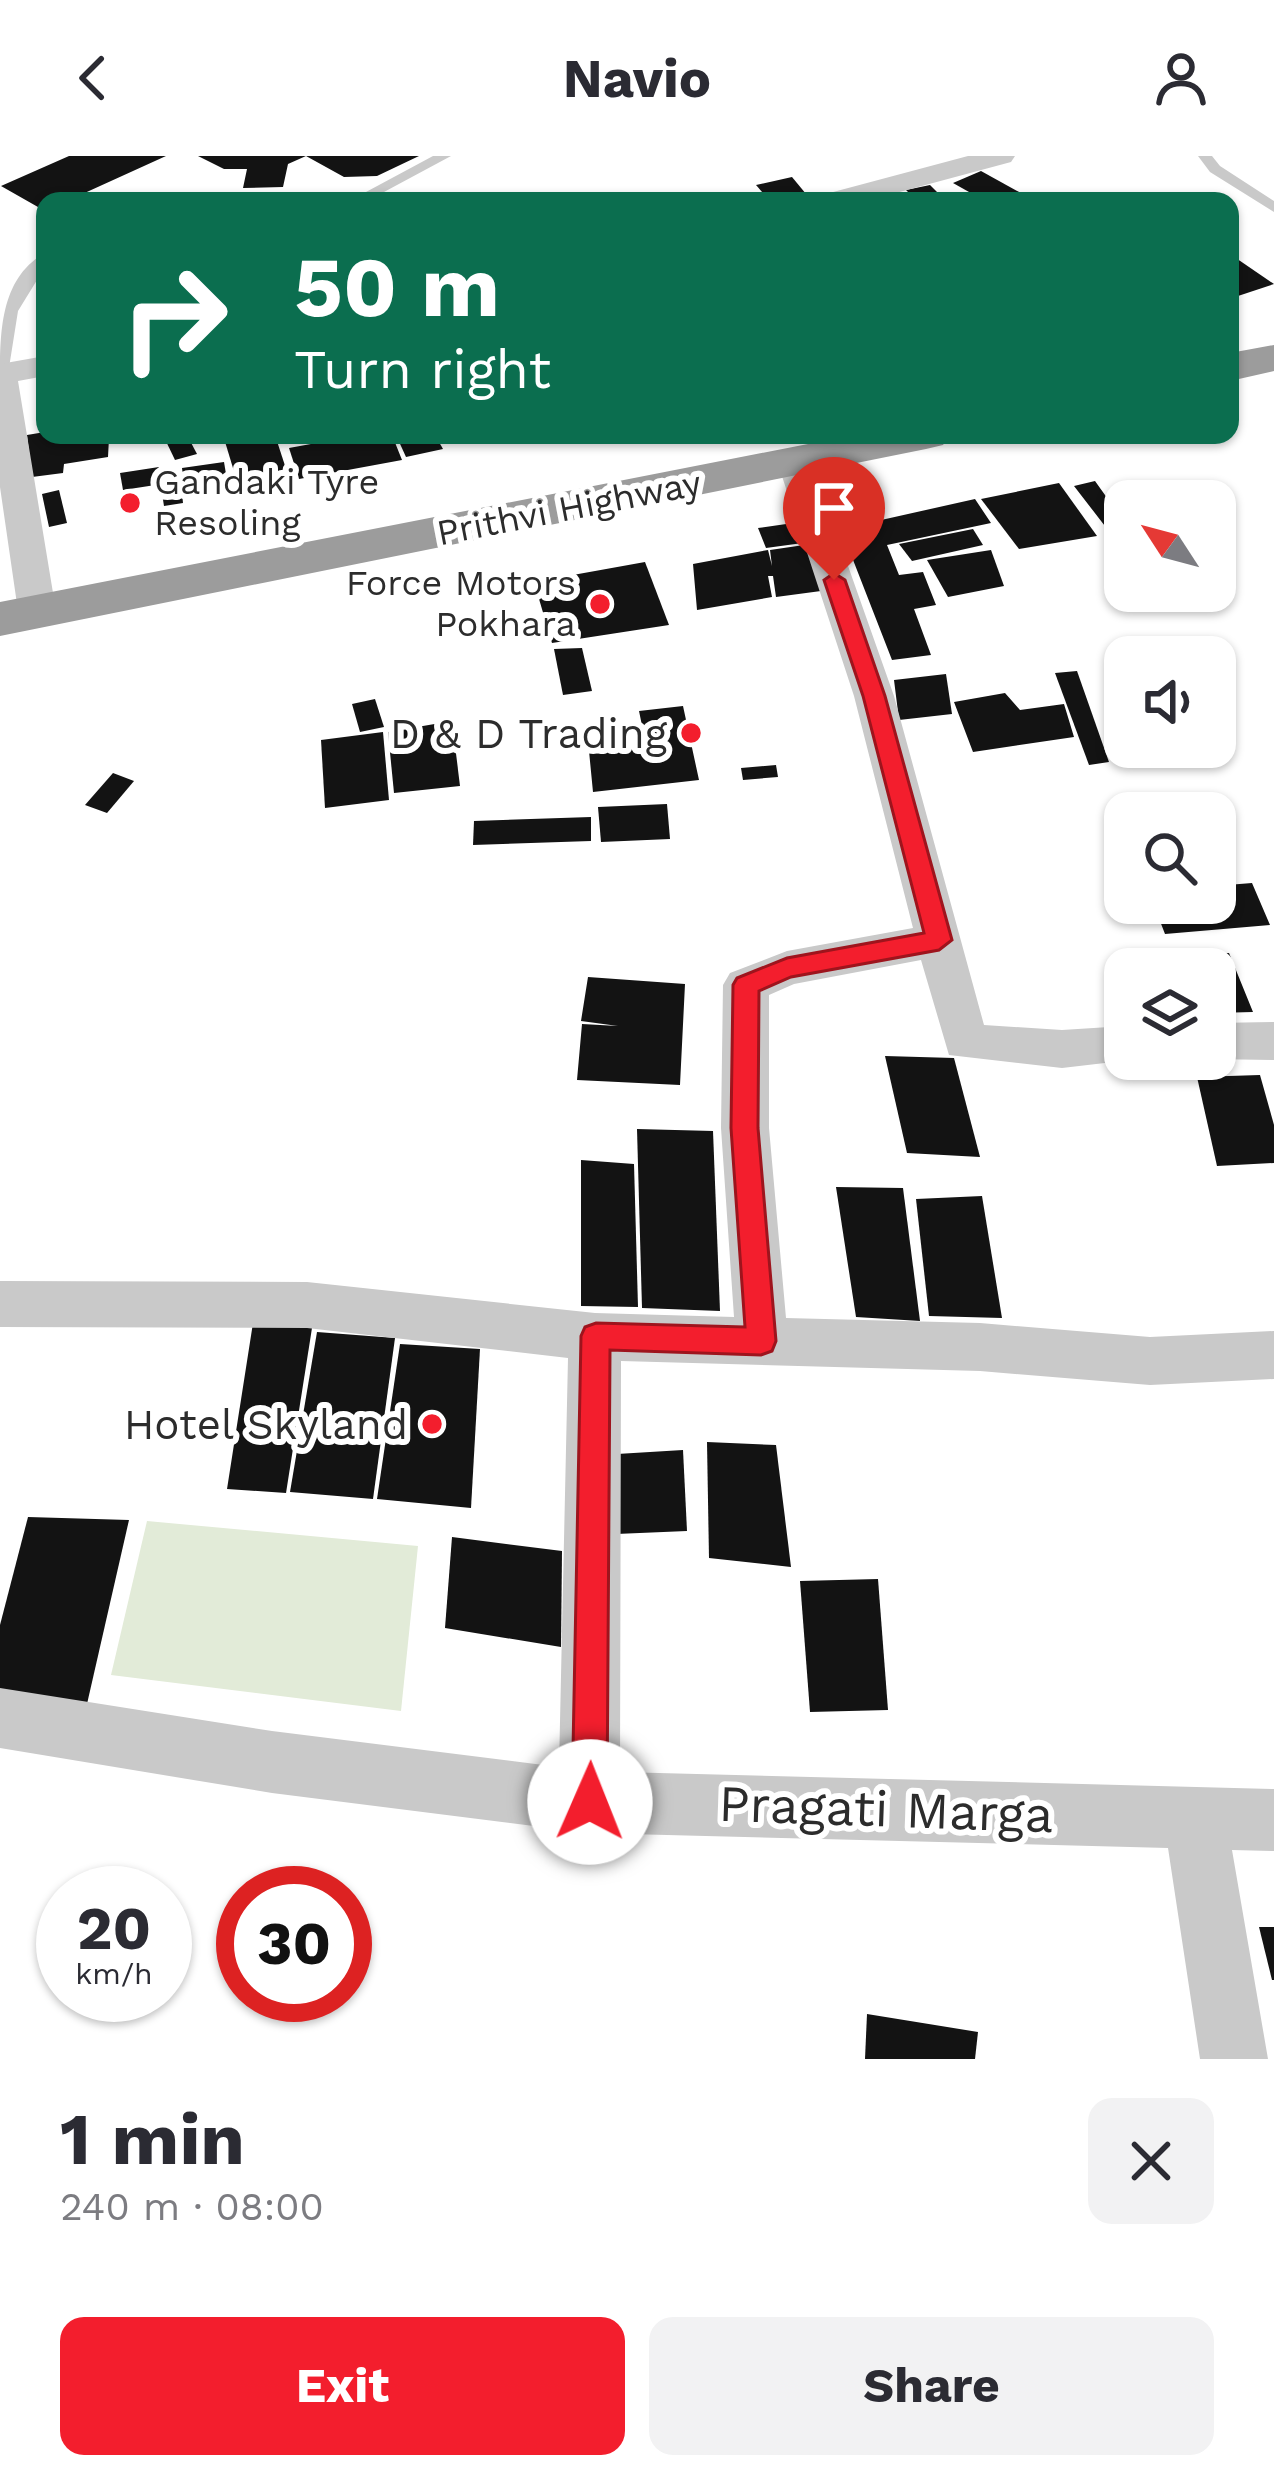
<!DOCTYPE html>
<html lang="en">
<head>
<meta charset="utf-8">
<style>
  :root { --surface:#fff; --page:#f2f2f3; --text:#2b2b33; --muted:#7c7c81; --accent:#f31e2d }
  body { margin:0; font-family:"Work Sans",sans-serif; background:var(--page); color:var(--text); height:100vh; display:flex; flex-direction:column; font-size:45px; white-space:nowrap }
  * { box-sizing:border-box; margin:0 }
  p { font-size:39px; color:var(--muted) }
  .icon { flex:none; width:66px; height:66px; fill:none; stroke:currentColor; stroke-width:2; stroke-linecap:round; stroke-linejoin:round }
  .map { position:relative; height:1903px; overflow:hidden }
  .sheet { display:flex; flex-direction:column; background:var(--surface); flex:1 }
  .sheet>* { flex:none }
  .top-card { position:absolute; left:36px; top:36px; width:1203px; height:252px; border-radius:24px; box-shadow:0 3px 9px #0004; background:#0b6e4f; color:#fff; overflow:hidden }
  .needle { width:78px; rotate:306deg }
  .controls { position:absolute; left:1104px; top:324px; display:grid; gap:24px }
  .controls a { display:grid; place-items:center; width:132px; height:132px; border-radius:24px; background:var(--surface); box-shadow:0 3px 9px #0004; font-size:60px }
  .speed { position:absolute; left:36px; top:1710px; display:flex; gap:24px; font-size:60px; font-weight:700; text-align:center }
  .speed>* { display:grid; place-content:center; width:156px; height:156px; border-radius:50%; background:var(--surface); box-shadow:0 3px 9px #0004; line-height:1 }
  .speed small { font-size:30px; font-weight:400 }
  .speed .limit { border:18px solid #d22; background:#fff; color:#111 }
  .pin { position:absolute; display:grid; place-items:center; width:102px; height:102px; color:#fff; margin:-123px -51px; border-radius:50% 50% 50% 0; rotate:-45deg; box-shadow:0 0 12px #0007 }
  .pin .icon { rotate:45deg }
  .me { position:absolute; width:132px; margin:-66px; rotate:1deg; stroke-linejoin:round; filter:drop-shadow(0 0 9px #0008) }
  .turn { display:flex; align-items:center; gap:42px; height:252px; padding:0 60px; font-size:54px }
  .turn .icon { width:156px; height:156px; stroke-width:2.5 }
  .turn b { display:block; font-size:84px; line-height:102px }
  .round { display:grid; place-items:center; flex:none; width:126px; height:126px; border-radius:24px; background:var(--page) }
  .headline { display:flex; align-items:center; justify-content:space-between; height:204px; padding:0 60px }
  h1 { font-size:72px; font-weight:700; line-height:90px }
  .action { display:flex; gap:24px; margin-top:auto; padding:24px 60px }
  .action a { flex:1; height:138px; border-radius:24px; background:var(--accent); color:#fff; font-size:48px; font-weight:700; line-height:138px; text-align:center }
  .action a+a { background:var(--page); color:var(--text) }
  header { display:flex; justify-content:space-between; align-items:center; height:156px; padding:0 60px; background:var(--surface); font-size:54px; font-weight:700 }
  .map>svg:first-child { display:block }
  .green { fill:#e2ebd8 }
  .building { fill:#131313 }
  .lines { fill:none; stroke-linecap:round; stroke-linejoin:round }
  .service { fill:#c9c9c9; fill-rule:evenodd }
  .minor { fill:#c9c9c9; fill-rule:evenodd }
  .trunk { fill:#9c9c9c; fill-rule:evenodd }
  .route { fill:#f31e2d; stroke:#9e141d; stroke-width:3 }
  .poi-dot { fill:#f31e2d; stroke:#fff; stroke-width:4.5 }
  .labels { text-anchor:middle; dominant-baseline:central; stroke-width:12; stroke-linejoin:round; paint-order:stroke }
  .far-poi-label { font-size:36px; fill:#2c2c2c; stroke:#fff; text-anchor:start }
  .far-street-label { font-size:36px; fill:#2c2c2c; stroke:#fff }
  .poi-label { font-size:42px; fill:#2c2c2c; stroke:#fff; text-anchor:end }
  .near-street-label { font-size:51px; fill:#2c2c2c; stroke:#fff }
</style>
</head>
<body>
<header><svg class="icon" aria-label="back" viewBox="0 0 24 24"><path d="M15 5l-7 7 7 7"/></svg>Navio<svg class="icon" aria-label="person" viewBox="0 0 24 24"><circle cx="12" cy="8" r="4"/><path d="M4 21q1-7 8-7t8 7"/></svg></header>
<div class="map">
<svg width="1274" height="1903" viewBox="0 0 1274 1903">
  <rect width="100%" height="100%" fill="#fff"/>
  <!-- green -->
  <polygon class="green" points="147,1365 418,1390 401,1555 111,1519"/>
  <!-- building -->
  <g class="building">
    <polygon points="69,0 166,0 67,45 45,45 45,55 1,30"/>
    <polygon points="198,0 419,0 377,20 344,21 306,0 288,8 283,31 243,32 247,13 224,13"/>
    <polygon points="981,15 1028,41 985,45 953,27"/>
    <polygon points="792,21 811,44 770,45 756,29"/>
    <polygon points="930,29 946,45 917,45 906,34"/>
    <polygon points="1230,98 1274,128 1238,140 1230,135"/>
    <polygon points="45,276 109,282 108,301 64,308 63,317 32,321 27,279"/>
    <polygon points="163,279 187,279 197,298 175,304"/>
    <polygon points="223,279 275,279 289,322 239,332"/>
    <polygon points="360,279 392,279 402,304 299,323 289,292"/>
    <polygon points="396,279 435,279 443,293 406,301"/>
    <polygon points="224,306 229,336 186,343 182,312"/>
    <polygon points="159,311 162,328 123,334 120,317"/>
    <polygon points="1095,325 1110,346 1125,343 1125,396 1074,330"/>
    <polygon points="1059,327 1097,380 1019,393 981,343"/>
    <polygon points="181,328 183,347 164,350 161,331"/>
    <polygon points="59,334 67,367 49,371 42,338"/>
    <polygon points="975,343 991,367 887,389 899,419 923,416 936,449 914,453 931,499 892,504 841,373"/>
    <polygon points="800,366 810,386 766,392 758,372"/>
    <polygon points="973,373 983,389 912,405 899,388"/>
    <polygon points="811,388 821,435 776,441 773,420 768,420 772,441 697,454 693,408 768,394 772,410 770,394"/>
    <polygon points="991,394 1004,430 948,441 927,404"/>
    <polygon points="645,406 669,469 552,487 534,426"/>
    <polygon points="582,492 592,535 563,539 554,493"/>
    <polygon points="1077,515 1109,606 1089,609 1055,517"/>
    <polygon points="946,518 952,558 899,564 894,524"/>
    <polygon points="1005,537 1020,554 1064,548 1074,581 973,596 954,546"/>
    <polygon points="375,543 384,571 360,576 352,548"/>
    <polygon points="683,550 699,624 593,636 589,595 646,589 639,555"/>
    <polygon points="452,565 460,630 394,637 388,576"/>
    <polygon points="383,576 389,644 325,652 321,584"/>
    <polygon points="776,609 778,621 743,624 741,612"/>
    <polygon points="113,617 134,625 107,657 85,649"/>
    <polygon points="667,648 670,683 601,686 598,651"/>
    <polygon points="591,661 591,685 473,689 474,665"/>
    <polygon points="1252,727 1270,769 1165,778 1153,747 1215,747 1215,730"/>
    <polygon points="1229,797 1253,856 1215,857 1215,813 1179,813 1172,799"/>
    <polygon points="588,821 685,828 680,929 577,924 582,868 618,870 581,865"/>
    <polygon points="885,900 954,902 980,1001 907,997"/>
    <polygon points="1260,919 1274,969 1274,1007 1217,1010 1197,921"/>
    <polygon points="637,973 713,975 720,1155 642,1152"/>
    <polygon points="581,1004 634,1008 638,1151 581,1150"/>
    <polygon points="836,1031 903,1032 920,1165 856,1161"/>
    <polygon points="982,1040 1002,1162 929,1160 916,1043"/>
    <polygon points="253,1167 312,1172 286,1337 227,1333"/>
    <polygon points="317,1176 395,1182 373,1343 290,1336"/>
    <polygon points="400,1188 480,1193 471,1352 377,1343"/>
    <polygon points="707,1286 776,1289 791,1411 709,1402"/>
    <polygon points="683,1294 687,1375 616,1378 617,1298"/>
    <polygon points="28,1361 129,1364 87,1548 0,1535 0,1469"/>
    <polygon points="452,1381 562,1395 561,1491 445,1472"/>
    <polygon points="878,1423 888,1554 810,1556 800,1425"/>
    <polygon points="1259,1771 1274,1771 1274,1824 1272,1824"/>
    <polygon points="867,1858 978,1876 975,1903 865,1903"/>
  </g>
  <g class="lines">
    <!-- service -->
    <g class="service">
      <polygon points="433,0 451,0 384,36 450,38 455,39 455,45 316,45 366,36"/>
      <polygon points="1198,0 1212,0 1220,10 1274,45 1274,56 1210,16"/>
      <path d="M45 97V111L18 155 8 218 0 223C0 177 0 122 45 97Z"/>
    </g>
    <!-- minor -->
    <g class="minor">
      <polygon points="968,0 1015,0 1011,6 866,45 817,45 822,39"/>
      <polygon points="45,200 45,220 18,225 56,455 50,464 24,464 18,455 0,331 0,208"/>
      <polygon points="795,298 807,301 812,308 894,540 984,869 1062,874 1125,870 1125,903 1139,903 1062,912 949,899 921,804 794,828 769,839 769,972 786,1162 980,1167 1150,1181 1274,1175 1274,1223 1150,1229 980,1215 621,1205 620,1616 1274,1633 1274,1695 1232,1694 1268,1903 1200,1903 1168,1692 589,1677 272,1637 0,1592 0,1532 272,1575 559,1611 568,1202 307,1172 0,1171 0,1125 307,1126 595,1157 734,1161 721,972 723,829 730,817 787,795 913,772 854,540 778,308 783,301"/>
      <polygon points="1274,866 1274,904 1210,903 1215,903 1215,867"/>
    </g>
    <!-- trunk -->
    <g class="trunk">
      <polygon points="1274,189 1274,215 1230,225 1230,197"/>
      <polygon points="854,279 950,279 943,289 926,293 0,480 0,446"/>
    </g>
  </g>
  <!-- route -->
  <polygon class="route" points="834,417 845,424 885,540 952,784 939,794 791,821 759,835 758,972 776,1185 772,1195 761,1199 610,1194 607,1646 602,1659 590,1664 577,1659 572,1646 581,1180 585,1171 596,1167 745,1171 731,972 733,829 737,822 787,802 924,777 863,540 824,424"/>
  <!-- markers -->
  <g class="poi-dot">
    <circle cx="130" cy="347" r="12"/>
    <circle cx="600" cy="448" r="12"/>
    <circle cx="691" cy="577" r="12"/>
    <circle cx="432" cy="1268" r="12"/>
  </g>
  <g class="labels">
    <!-- far-poi labels -->
    <g class="far-poi-label">
      <text x="154" y="326">Gandaki Tyre<tspan x="154" dy="41">Resoling</tspan></text>
      <text x="576" y="427" text-anchor="end">Force Motors<tspan x="576" dy="41">Pokhara</tspan></text>
    </g>
    <!-- far-street labels -->
    <g class="far-street-label">
      <text transform="translate(569 352) rotate(-11)">Prithvi Highway</text>
    </g>
    <!-- poi labels -->
    <g class="poi-label">
      <text x="667" y="577">D &amp; D Trading</text>
      <text x="408" y="1268">Hotel Skyland</text>
    </g>
    <!-- near-street labels -->
    <g class="near-street-label">
      <text transform="translate(886 1653) rotate(2)">Pragati Marga</text>
    </g>
  </g>
</svg>
<div class="controls">
<a><svg class="needle" viewBox="-14 -14 28 28"><path d="M0-13l5 13h-10z" fill="#e53935"/><path d="M0 13l5-13h-10z" fill="#7c7c81"/></svg></a>
<a><svg class="icon" aria-label="sound" viewBox="0 0 24 24"><path d="M4 9h4l5-4v14l-5-4H4zM17 9q2 3 0 6"/></svg></a>
<a><svg class="icon" aria-label="search" viewBox="0 0 24 24"><circle cx="10" cy="10" r="6"/><path d="M15 15l6 6"/></svg></a>
<a><svg class="icon" aria-label="layers" viewBox="0 0 24 24"><path d="M12 4l9 5-9 5-9-5zM3 14l9 5 9-5"/></svg></a>
</div>
<div class="speed"><div>20<small>km/h</small></div><div class="limit">30</div></div>
<div class="pin" style="left:834px;top:424px;background:#d93025"><svg class="icon" aria-label="arrive" viewBox="0 0 24 24"><path d="M6 21V4h12l-3 4 3 4H6"/></svg></div>
<svg class="me" style="left:590px;top:1646px" viewBox="-20 -20 40 40"><circle r="19" fill="#fff"/><path d="M0-13L10 11 0 6-10 11z" fill="#f31e2d"/></svg>
<div class="top-card">
<div class="turn"><svg class="icon" aria-label="right" viewBox="0 0 24 24"><path d="M7 20v-9h11M14 6l5 5-5 5"/></svg><div><b>50 m</b>Turn right</div></div>
</div>
</div>
<section class="sheet">
<div class="headline"><div><h1>1 min</h1><p>240 m · 08:00</p></div><a class="round"><svg class="icon" aria-label="close" viewBox="0 0 24 24"><path d="M6 6l12 12M18 6L6 18"/></svg></a></div>
<div class="action"><a>Exit</a><a>Share</a></div>
</section>
</body>
</html>
